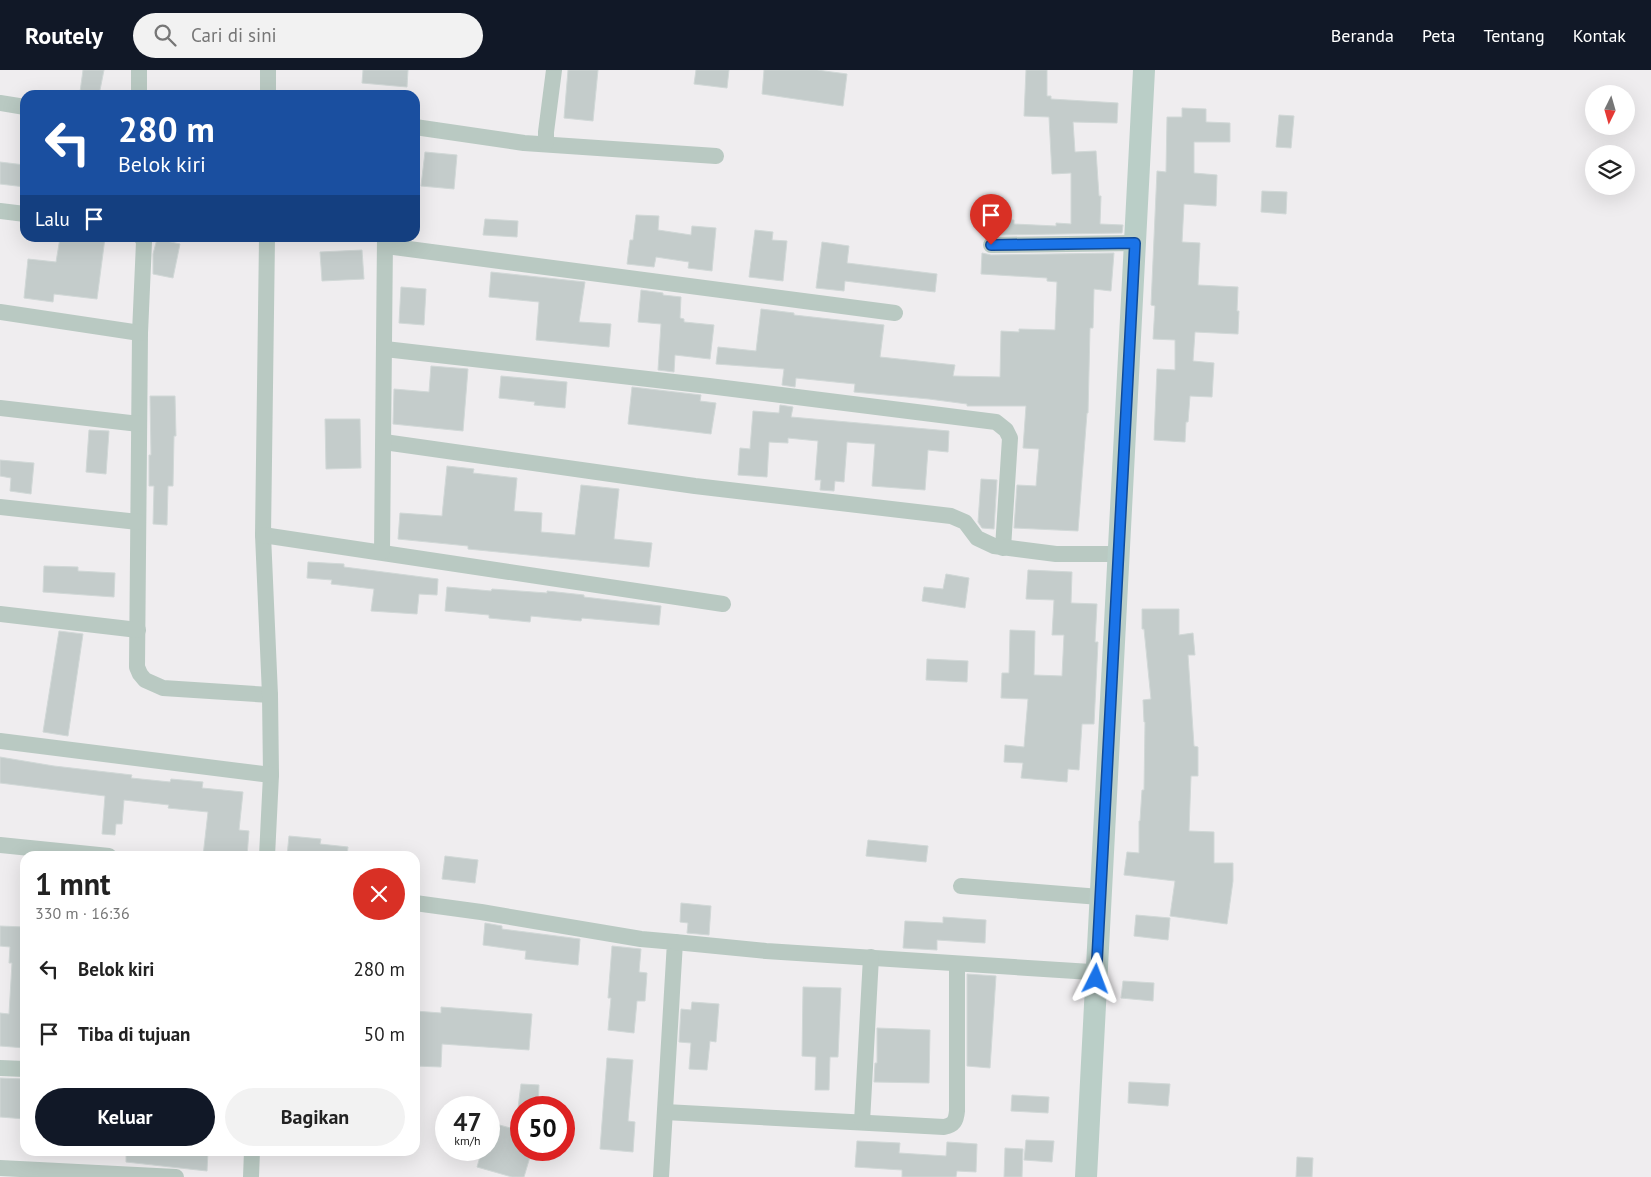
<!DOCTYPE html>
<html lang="id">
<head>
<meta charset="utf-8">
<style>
  :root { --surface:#fff; --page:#f2f2f2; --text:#222; --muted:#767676; --accent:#111827 }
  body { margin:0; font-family:"PT Sans",sans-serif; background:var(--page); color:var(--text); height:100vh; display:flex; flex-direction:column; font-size:19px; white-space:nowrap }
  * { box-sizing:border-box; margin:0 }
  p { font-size:16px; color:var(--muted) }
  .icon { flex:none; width:28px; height:28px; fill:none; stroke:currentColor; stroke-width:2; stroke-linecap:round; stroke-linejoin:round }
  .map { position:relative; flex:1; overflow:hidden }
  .details { position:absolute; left:20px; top:781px; width:400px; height:305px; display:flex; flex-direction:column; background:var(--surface); border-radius:15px; box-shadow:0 5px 20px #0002 }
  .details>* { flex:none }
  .guide { position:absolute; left:20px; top:20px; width:400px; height:152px; border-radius:15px; box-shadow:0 5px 20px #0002; background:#1a4fa0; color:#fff; overflow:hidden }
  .needle { width:32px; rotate:185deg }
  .tools { position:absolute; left:1585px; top:15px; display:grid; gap:10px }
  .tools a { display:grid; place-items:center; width:50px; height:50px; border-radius:50%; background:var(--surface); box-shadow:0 5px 20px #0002; font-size:25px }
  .speed { position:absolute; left:435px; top:1026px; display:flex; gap:10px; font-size:25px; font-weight:700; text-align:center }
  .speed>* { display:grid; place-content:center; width:65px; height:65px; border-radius:50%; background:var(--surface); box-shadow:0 5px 20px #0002; line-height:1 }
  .speed small { font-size:12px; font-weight:400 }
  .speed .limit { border:8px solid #d22; background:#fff; color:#111 }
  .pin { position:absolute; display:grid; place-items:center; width:42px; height:42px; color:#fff; margin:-51px -21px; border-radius:50% 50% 50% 0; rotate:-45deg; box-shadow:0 0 5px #0007 }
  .pin .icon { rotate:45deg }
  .me { position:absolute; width:55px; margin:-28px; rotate:3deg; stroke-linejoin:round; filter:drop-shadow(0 0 4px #0008) }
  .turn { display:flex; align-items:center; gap:18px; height:105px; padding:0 15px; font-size:22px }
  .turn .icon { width:65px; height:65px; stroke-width:2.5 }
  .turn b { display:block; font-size:35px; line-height:42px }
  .then { display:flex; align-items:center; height:48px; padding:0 15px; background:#0003; gap:10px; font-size:19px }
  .round { display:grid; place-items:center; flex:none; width:52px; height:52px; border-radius:26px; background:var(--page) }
  .headline { display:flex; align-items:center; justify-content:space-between; height:85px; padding:0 15px }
  h1 { font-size:30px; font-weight:700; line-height:38px }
  .action { display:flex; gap:10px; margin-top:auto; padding:10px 15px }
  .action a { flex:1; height:58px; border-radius:30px; background:var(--accent); color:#fff; font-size:20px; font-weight:700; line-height:58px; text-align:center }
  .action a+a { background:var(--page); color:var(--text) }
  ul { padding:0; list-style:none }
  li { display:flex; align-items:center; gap:15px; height:65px; padding:0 15px }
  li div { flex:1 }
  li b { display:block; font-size:19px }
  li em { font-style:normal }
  header { display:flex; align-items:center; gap:30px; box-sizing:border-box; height:70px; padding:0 25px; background:var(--accent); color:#fff }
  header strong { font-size:24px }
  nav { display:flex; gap:28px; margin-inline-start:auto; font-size:18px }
  .search { width:350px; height:45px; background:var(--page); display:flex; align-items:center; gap:12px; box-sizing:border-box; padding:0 18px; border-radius:28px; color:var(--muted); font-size:19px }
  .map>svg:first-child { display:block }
  .building { fill:#c4cccb; stroke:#d1d8d7 }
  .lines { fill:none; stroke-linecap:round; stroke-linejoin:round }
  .minor { stroke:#b9c9c2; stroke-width:16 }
  .secondary { stroke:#bacec7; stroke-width:22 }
  .route-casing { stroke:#114b97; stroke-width:12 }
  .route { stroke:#1a73e8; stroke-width:9 }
</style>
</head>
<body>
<header>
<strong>Routely</strong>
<div class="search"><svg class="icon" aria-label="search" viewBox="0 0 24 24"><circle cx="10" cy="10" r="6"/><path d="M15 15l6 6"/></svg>Cari di sini</div>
<nav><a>Beranda</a><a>Peta</a><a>Tentang</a><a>Kontak</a></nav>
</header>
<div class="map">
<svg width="1651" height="1107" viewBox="0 0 1651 1107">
  <rect width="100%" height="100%" fill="#efedef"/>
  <!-- building -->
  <g class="building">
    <polygon points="83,0 104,0 99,25 80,22"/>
    <polygon points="363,0 408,0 407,17 362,13"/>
    <polygon points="568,0 598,0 593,51 564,48"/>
    <polygon points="696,0 729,0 727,18 694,14"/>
    <polygon points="764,0 817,0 847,4 843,36 762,24"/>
    <polygon points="1026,0 1047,0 1047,26 1051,26 1051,29 1118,33 1117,53 1073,52 1075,82 1096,81 1099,126 1101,126 1100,154 1123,155 1122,163 998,165 999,150 1014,150 1014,154 1056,156 1056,153 1071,154 1071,103 1052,104 1049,47 1024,46"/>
    <polygon points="1182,38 1206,39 1206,52 1230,53 1230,72 1194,72 1194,103 1217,105 1216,136 1184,134 1182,172 1200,173 1198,215 1238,217 1237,241 1239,241 1238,264 1195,262 1193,291 1214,293 1212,327 1190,326 1188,352 1186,352 1185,372 1154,370 1157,299 1175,300 1175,270 1153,269 1155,236 1151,235 1157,101 1166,102 1167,47 1182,47"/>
    <polygon points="1279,45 1294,46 1291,78 1276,77"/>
    <polygon points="425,82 457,85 454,119 421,116"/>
    <polygon points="0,92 25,95 25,117 0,114"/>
    <polygon points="1262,121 1287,122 1286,144 1261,142"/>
    <polygon points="636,145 659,146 658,160 691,165 692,156 716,158 712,201 688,198 689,192 656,187 654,197 627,194 630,170 633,170"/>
    <polygon points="485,149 518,151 517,167 483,165"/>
    <polygon points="755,160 773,162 772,170 787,171 783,211 749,207"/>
    <polygon points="60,168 105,168 97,229 54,224 53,232 24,228 28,189 56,192"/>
    <polygon points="157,169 180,174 173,208 153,204 153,184"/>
    <polygon points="822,172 849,176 847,193 937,204 935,222 845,211 844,221 816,218"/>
    <polygon points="362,180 364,209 322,211 320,182"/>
    <polygon points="982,183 991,185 1114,183 1111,221 1094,219 1093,258 1090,258 1088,343 1087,343 1078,461 1014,458 1017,415 1036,416 1039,379 1023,378 1026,336 967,336 967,334 929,329 854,322 855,314 796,308 795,317 782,315 784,299 716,294 718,277 756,281 761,239 794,243 794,245 884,255 880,287 955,295 953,306 1000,307 1001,261 1019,262 1019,259 1055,260 1057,212 1047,211 1047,208 981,204"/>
    <polygon points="491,202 585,212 579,252 611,254 609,277 536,270 539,232 489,227"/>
    <polygon points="401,217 426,219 424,255 399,253"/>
    <polygon points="641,220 663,223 663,225 681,227 680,248 684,249 684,252 714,255 710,289 675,285 674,302 658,300 661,254 638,252"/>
    <polygon points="431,296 468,299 463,361 393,354 394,319 429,322"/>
    <polygon points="501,306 567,312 565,338 534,335 535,332 499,328"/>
    <polygon points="632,317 701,325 700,331 716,333 711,364 628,354"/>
    <polygon points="150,326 175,326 176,366 174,366 173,416 168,416 167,455 153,454 154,416 149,416 149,385 151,385"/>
    <polygon points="780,335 793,337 791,347 949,361 948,382 928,380 925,420 872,416 875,374 847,372 844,412 835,411 834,421 820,420 821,410 815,410 818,371 788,368 788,373 769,372 767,407 738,405 740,378 750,379 753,341 779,343"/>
    <polygon points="325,349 360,349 361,398 326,399"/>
    <polygon points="89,360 109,361 106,404 86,402"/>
    <polygon points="0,390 34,393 31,424 10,421 11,408 0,406"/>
    <polygon points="447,396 474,399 473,403 517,408 514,441 542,443 541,462 575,465 581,415 619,419 614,469 652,473 649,497 468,479 468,476 398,469 400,443 442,446"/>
    <polygon points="981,409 997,410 994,459 982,458 978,452"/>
    <polygon points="308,492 344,494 344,497 438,509 437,525 419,524 417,544 371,541 374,519 331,514 332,510 307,508"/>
    <polygon points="44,496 78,497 78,501 115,503 114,527 43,522"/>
    <polygon points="1028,500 1072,502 1071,533 1097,534 1095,572 1098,572 1094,654 1082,654 1079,700 1068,699 1067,712 1021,708 1023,693 1004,692 1005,675 1024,677 1028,629 1001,628 1002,603 1009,603 1010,560 1035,561 1034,605 1062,606 1064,565 1052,565 1054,530 1026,529"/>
    <polygon points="946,504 969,508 965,538 922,531 924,517 943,519"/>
    <polygon points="447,517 491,521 492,519 547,523 547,521 584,525 584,527 661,536 659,555 582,548 581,551 531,546 530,552 489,548 489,545 445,541"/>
    <polygon points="1142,539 1179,539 1179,565 1193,563 1195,585 1188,585 1194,676 1198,677 1198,706 1191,706 1189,761 1214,762 1214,793 1233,793 1233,811 1227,854 1170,846 1175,811 1124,805 1127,782 1139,783 1139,751 1140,751 1142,720 1144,720 1145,652 1144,652 1143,630 1151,629 1144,559 1142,559"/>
    <polygon points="59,561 83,564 68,666 43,662"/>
    <polygon points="927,589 968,591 967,612 926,610"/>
    <polygon points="0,687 54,696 132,705 131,708 170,712 171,709 203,712 202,718 243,722 239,760 249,761 247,786 203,786 208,742 168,738 169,735 124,730 122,754 116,754 115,765 102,764 105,726 0,713"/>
    <polygon points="289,766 321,769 320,774 348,777 347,786 287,786"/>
    <polygon points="868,770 928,776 926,792 866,786"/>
    <polygon points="445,786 478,790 475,813 442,809"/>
    <polygon points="681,833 711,836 709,865 687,863 688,853 680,852"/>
    <polygon points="1136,845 1170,848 1168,870 1134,866"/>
    <polygon points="943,847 986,850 985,873 937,870 937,880 903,878 905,851 943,853"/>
    <polygon points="485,853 502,856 502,859 580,869 578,895 525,889 526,881 483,875"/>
    <polygon points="0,856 25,857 25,978 0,976 0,943 9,944 12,893 9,893 10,877 0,876"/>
    <polygon points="612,876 641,879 639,902 647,903 645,931 637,931 634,963 608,960 611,928 608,928"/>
    <polygon points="967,904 996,906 990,998 967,996"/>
    <polygon points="1123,911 1154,913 1153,931 1121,928"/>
    <polygon points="803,917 841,918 838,987 830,987 829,1020 815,1020 816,987 802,986"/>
    <polygon points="692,932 719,934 716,972 710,971 707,1000 689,999 691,973 679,972 681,939 691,940"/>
    <polygon points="441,937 532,944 529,980 442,974 441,997 415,996 415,941 441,943"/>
    <polygon points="877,958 930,960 929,1013 874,1012 875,993 877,993"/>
    <polygon points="607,988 633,990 628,1051 635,1052 633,1082 600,1079"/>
    <polygon points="0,1008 25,1009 25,1049 0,1047"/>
    <polygon points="1129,1012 1170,1014 1168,1036 1128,1033"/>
    <polygon points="521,1014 539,1015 538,1038 518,1038"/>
    <polygon points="1012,1025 1049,1027 1048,1043 1011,1041"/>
    <polygon points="489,1052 521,1061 521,1080 532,1080 524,1107 512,1107 477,1097 482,1080 489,1080"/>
    <polygon points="1026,1070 1054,1071 1052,1092 1024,1090"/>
    <polygon points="857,1071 900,1073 899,1083 946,1086 947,1072 977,1074 976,1102 957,1101 956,1107 902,1107 902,1100 855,1097"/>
    <polygon points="1005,1078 1023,1079 1022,1107 1004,1107"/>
    <polygon points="126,1081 208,1081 207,1101 126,1092"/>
    <polygon points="1297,1087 1313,1088 1312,1107 1296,1107"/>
  </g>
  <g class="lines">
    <!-- minor -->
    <g class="minor">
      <polyline points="139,0 139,25"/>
      <polyline points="268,0 268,25"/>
      <polyline points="0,33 25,37"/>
      <polyline points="415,57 524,73 716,86"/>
      <polyline points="546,73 546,62 554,0"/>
      <polyline points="0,141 25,144"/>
      <polyline points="142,168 144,172 140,263 137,597 140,604 145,610 163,618 270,625"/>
      <polyline points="267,168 263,465 270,625 271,705 267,786"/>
      <polyline points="991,175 1135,173"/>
      <polyline points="386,176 895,243"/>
      <polyline points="0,242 140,263"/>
      <polyline points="385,279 709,316 996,352 1006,360 1010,368 1003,478"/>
      <polyline points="0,338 139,354"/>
      <polyline points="384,372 695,416 951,446 965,452 977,468 994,476 1056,484 1118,484"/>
      <polyline points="0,437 138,452"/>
      <polyline points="263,465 723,534"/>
      <polyline points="382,482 385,168"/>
      <polyline points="0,544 138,560"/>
      <polyline points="0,671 271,705"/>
      <polyline points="0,775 109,786"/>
      <polyline points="961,816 1100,827"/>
      <polyline points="415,833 481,842 641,869 675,872 661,1107"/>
      <polyline points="675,872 766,881 1091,902 1097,889"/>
      <polyline points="0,998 25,999"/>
      <path d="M665 1042 944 1057C954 1055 956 1051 957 1041V895"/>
      <polyline points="862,1052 871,887"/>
      <polyline points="0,1098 176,1107"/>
      <polyline points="251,1107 252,1081"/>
    </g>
    <!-- secondary -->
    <polyline class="secondary" points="1086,1107 1144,0"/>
  </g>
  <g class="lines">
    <!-- route casing -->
    <g class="route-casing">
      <polyline id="route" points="991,175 1135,173 1096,909"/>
    </g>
    <!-- route -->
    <use href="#route" class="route"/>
  </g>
</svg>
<div class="tools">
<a><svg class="needle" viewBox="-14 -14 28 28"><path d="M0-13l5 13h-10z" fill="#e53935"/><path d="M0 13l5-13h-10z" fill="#767676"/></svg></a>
<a><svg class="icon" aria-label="layers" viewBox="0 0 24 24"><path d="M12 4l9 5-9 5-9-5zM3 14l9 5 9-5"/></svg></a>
</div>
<div class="speed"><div>47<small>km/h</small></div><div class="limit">50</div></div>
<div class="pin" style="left:991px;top:175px;background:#d93025"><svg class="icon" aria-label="arrive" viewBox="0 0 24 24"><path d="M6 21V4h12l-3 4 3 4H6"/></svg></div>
<svg class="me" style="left:1096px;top:909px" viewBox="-20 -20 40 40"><path d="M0-17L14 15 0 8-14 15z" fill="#1a73e8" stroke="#fff" stroke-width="4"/></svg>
<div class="guide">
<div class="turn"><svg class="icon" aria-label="left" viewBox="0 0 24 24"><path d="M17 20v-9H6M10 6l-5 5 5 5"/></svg><div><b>280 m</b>Belok kiri</div></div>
<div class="then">Lalu<svg class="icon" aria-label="arrive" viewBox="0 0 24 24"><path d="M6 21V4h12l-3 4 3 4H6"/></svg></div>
</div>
<section class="details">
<div class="headline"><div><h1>1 mnt</h1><p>330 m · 16:36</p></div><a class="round" style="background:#d93025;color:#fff"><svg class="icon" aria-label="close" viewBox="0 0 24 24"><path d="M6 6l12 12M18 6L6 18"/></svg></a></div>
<ul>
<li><svg class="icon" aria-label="left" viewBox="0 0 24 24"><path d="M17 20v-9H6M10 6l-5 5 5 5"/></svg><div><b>Belok kiri</b></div><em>280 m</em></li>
<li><svg class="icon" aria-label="arrive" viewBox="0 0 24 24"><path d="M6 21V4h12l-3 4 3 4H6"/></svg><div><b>Tiba di tujuan</b></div><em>50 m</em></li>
</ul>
<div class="action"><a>Keluar</a><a>Bagikan</a></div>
</section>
</div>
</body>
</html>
